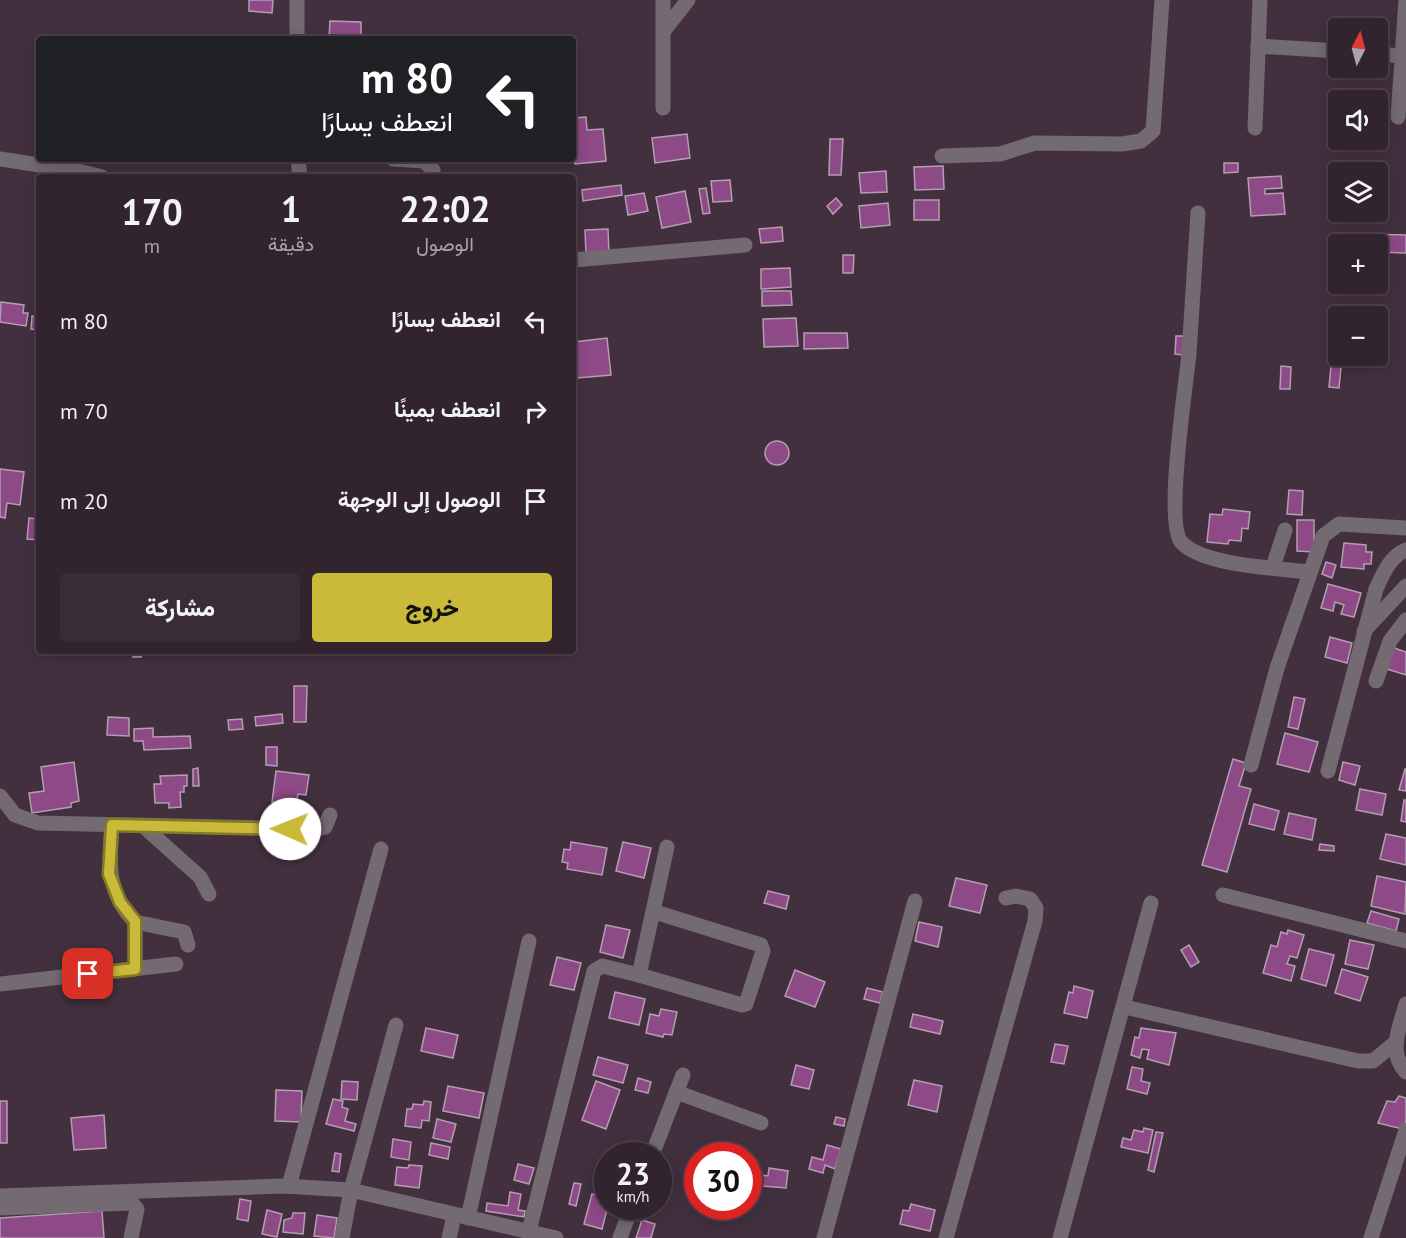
<!DOCTYPE html>
<html lang="ar">
<head>
<meta charset="utf-8">
<style>
  :root { --surface:#32242f; --page:#3a2c37; --text:#f1f3f6; --muted:#a8a4aa; --line:#4d414b; --accent:#caba3a }
  body { margin:0; font-family:"PT Sans",Vazirmatn,sans-serif; background:var(--page); color:var(--text); direction:rtl; height:100vh; display:flex; flex-direction:column; font-size:22px; white-space:nowrap }
  * { box-sizing:border-box; margin:0 }
  p { font-size:20px; color:var(--muted) }
  .icon { flex:none; width:33px; height:33px; fill:none; stroke:currentColor; stroke-width:2; stroke-linecap:round; stroke-linejoin:round }
  .map { position:relative; flex:1; overflow:hidden; direction:ltr }
  .drawer { position:absolute; left:36px; top:174px; width:540px; height:480px; display:flex; flex-direction:column; background:var(--surface); border-radius:6px; box-shadow:0 3px 15px #0003,0 0 0 2px var(--line); direction:rtl }
  .drawer>* { flex:none }
  .guide { position:absolute; left:36px; top:36px; width:540px; height:126px; border-radius:6px; box-shadow:0 3px 15px #0003,0 0 0 2px var(--line); direction:rtl; background:#202124; color:#fff; overflow:hidden }
  .needle { width:39px; rotate:6deg }
  .controls { position:absolute; left:1328px; top:18px; display:grid; gap:12px }
  .controls a { display:grid; place-items:center; width:60px; height:60px; border-radius:6px; background:var(--surface); box-shadow:0 3px 15px #0003,0 0 0 2px var(--line); font-size:30px }
  .speed { position:absolute; left:594px; top:1142px; display:flex; gap:12px; font-size:30px; font-weight:700; text-align:center }
  .speed>* { display:grid; place-content:center; width:78px; height:78px; border-radius:50%; background:var(--surface); box-shadow:0 3px 15px #0003,0 0 0 2px var(--line); line-height:1 }
  .speed small { font-size:15px; font-weight:400 }
  .speed .limit { border:9px solid #d22; background:#fff; color:#111 }
  .pin { position:absolute; display:grid; place-items:center; width:51px; height:51px; color:#fff; margin:-26px; border-radius:12px; box-shadow:0 3px 9px #0006 }
  .me { position:absolute; width:66px; margin:-33px; rotate:271deg; stroke-linejoin:round; filter:drop-shadow(0 0 4px #0008) }
  .turn { display:flex; align-items:center; gap:21px; height:126px; padding:0 24px; font-size:27px }
  .turn .icon { width:78px; height:78px; stroke-width:2.5 }
  .turn b { display:block; font-size:42px; line-height:51px }
  .eta { display:flex; justify-content:space-evenly; align-items:center; height:102px; text-align:center }
  .eta b { font-size:36px; font-weight:800; line-height:42px }
  .action { display:flex; gap:12px; margin-top:auto; padding:12px 24px }
  .action a { flex:1; height:69px; border-radius:6px; background:var(--accent); color:#111; font-size:24px; font-weight:800; line-height:69px; text-align:center }
  .action a+a { background:var(--page); color:var(--text) }
  ul { padding:0; list-style:none }
  li { display:flex; align-items:center; gap:18px; height:90px; padding:0 24px }
  li div { flex:1 }
  li b { display:block; font-size:22px }
  li em { font-style:normal }
  .map>svg:first-child { display:block }
  .building { fill:#8e4987; stroke:#b49eb1; stroke-width:1.5 }
  .lines { fill:none; stroke-linecap:round; stroke-linejoin:round }
  .minor { stroke:#746a72; stroke-width:15 }
  .route-casing { stroke:#837926; stroke-width:15 }
  .route { stroke:#caba3a; stroke-width:10 }
</style>
</head>
<body>
<div class="map">
<svg width="1406" height="1238" viewBox="0 0 1406 1238">
  <rect width="100%" height="100%" fill="#42303f"/>
  <!-- building -->
  <g class="building">
    <polygon points="249,0 273,0 272,13 249,11"/>
    <polygon points="330,21 361,22 361,39 329,39"/>
    <polygon points="586,117 587,130 603,129 606,161 575,164 573,118"/>
    <polygon points="687,134 690,158 655,163 652,138"/>
    <polygon points="830,139 843,139 841,175 829,175"/>
    <polygon points="1224,163 1238,163 1238,172 1224,173"/>
    <polygon points="943,166 944,189 915,190 914,167"/>
    <polygon points="886,171 887,192 861,193 859,173"/>
    <polygon points="424,174 424,177 393,177 393,175"/>
    <polygon points="1281,176 1282,188 1265,189 1265,194 1283,193 1285,214 1251,216 1248,178"/>
    <polygon points="730,180 732,201 713,202 711,181"/>
    <polygon points="621,185 622,195 583,201 582,190"/>
    <polygon points="706,188 710,213 703,214 699,189"/>
    <polygon points="685,191 691,222 662,228 656,197"/>
    <polygon points="644,193 648,211 628,215 625,196"/>
    <polygon points="836,198 842,205 833,214 827,206"/>
    <rect x="914" y="200" width="25" height="20"/>
    <polygon points="888,203 890,225 861,228 859,206"/>
    <polygon points="782,227 783,241 761,243 759,229"/>
    <polygon points="608,229 609,254 586,255 585,230"/>
    <polygon points="1367,234 1406,235 1406,253 1377,252 1377,244 1367,244"/>
    <polygon points="843,255 854,255 853,273 843,273"/>
    <polygon points="790,268 791,287 761,289 761,269"/>
    <polygon points="762,291 791,291 792,305 762,306"/>
    <polygon points="1,302 24,305 23,313 28,313 26,326 0,322"/>
    <polygon points="32,316 38,317 37,330 31,329"/>
    <polygon points="796,318 798,346 764,347 763,319"/>
    <polygon points="804,333 847,333 848,348 804,349"/>
    <polygon points="1176,336 1184,336 1183,355 1175,354"/>
    <polygon points="607,338 611,375 577,378 574,342"/>
    <polygon points="1281,366 1291,367 1290,389 1280,389"/>
    <polygon points="1331,366 1341,367 1339,388 1329,387"/>
    <circle cx="777" cy="453" r="12"/>
    <polygon points="0,469 24,472 20,505 7,503 5,518 0,517"/>
    <polygon points="1289,490 1303,491 1302,515 1287,514"/>
    <polygon points="1223,509 1250,512 1248,529 1242,528 1241,541 1229,540 1228,544 1207,542 1210,514 1222,515"/>
    <polygon points="29,518 39,519 39,540 27,539"/>
    <polygon points="1297,520 1314,520 1314,552 1297,551"/>
    <polygon points="1344,543 1366,545 1366,552 1372,552 1371,564 1364,564 1364,569 1341,567"/>
    <polygon points="1326,562 1336,565 1332,578 1322,574"/>
    <polygon points="1328,584 1361,593 1354,617 1341,614 1344,605 1335,602 1333,611 1321,608"/>
    <polygon points="1330,637 1352,643 1347,663 1325,657"/>
    <polygon points="1394,648 1406,652 1406,675 1387,669"/>
    <polygon points="134,651 142,651 141,657 133,657"/>
    <polygon points="294,686 307,686 306,722 294,722"/>
    <polygon points="1294,697 1305,699 1298,729 1288,727"/>
    <polygon points="282,714 283,723 256,726 255,717"/>
    <polygon points="108,717 129,718 129,736 107,735"/>
    <polygon points="242,719 243,729 229,730 228,720"/>
    <polygon points="153,728 153,737 190,736 191,748 144,750 143,741 134,741 134,729"/>
    <polygon points="1285,733 1318,742 1309,772 1277,764"/>
    <polygon points="266,747 277,747 277,766 266,765"/>
    <polygon points="1233,759 1246,763 1239,786 1251,789 1227,872 1202,865"/>
    <polygon points="74,762 79,801 71,803 71,807 32,813 29,793 44,791 41,767"/>
    <polygon points="1343,762 1360,766 1355,785 1339,780"/>
    <polygon points="198,768 199,786 193,786 193,769"/>
    <polygon points="1405,769 1406,769 1406,791 1399,790"/>
    <polygon points="276,771 309,775 306,795 298,794 296,805 272,802"/>
    <polygon points="187,775 187,786 184,786 184,792 180,792 181,807 169,808 169,803 155,803 154,784 161,784 160,776"/>
    <polygon points="1360,789 1386,794 1382,815 1356,810"/>
    <polygon points="1404,800 1406,800 1406,822 1401,821"/>
    <polygon points="1254,804 1279,811 1274,830 1249,824"/>
    <polygon points="1289,813 1316,819 1312,840 1284,834"/>
    <polygon points="1386,834 1406,838 1406,865 1380,859"/>
    <polygon points="571,842 607,848 602,875 567,869 568,863 562,862 564,849 570,850"/>
    <polygon points="623,842 651,848 644,878 616,871"/>
    <polygon points="1320,844 1334,846 1334,851 1319,850"/>
    <polygon points="1377,876 1406,882 1405,914 1371,906"/>
    <polygon points="956,878 987,885 980,913 949,906"/>
    <polygon points="768,891 789,896 786,909 764,903"/>
    <polygon points="1371,911 1399,919 1396,931 1367,923"/>
    <polygon points="919,922 942,927 938,947 915,941"/>
    <polygon points="606,925 630,930 623,958 600,952"/>
    <polygon points="1288,930 1304,935 1297,958 1290,956 1287,964 1295,966 1291,981 1263,973 1271,945 1277,947 1281,932 1287,934"/>
    <polygon points="1350,940 1374,945 1368,969 1345,964"/>
    <polygon points="1189,945 1199,962 1191,967 1181,950"/>
    <polygon points="1309,949 1334,955 1326,986 1301,979"/>
    <polygon points="557,957 581,963 574,990 550,985"/>
    <polygon points="1342,969 1368,977 1360,1001 1335,993"/>
    <polygon points="795,970 825,982 815,1007 785,996"/>
    <polygon points="1074,986 1093,991 1087,1018 1064,1013 1069,992 1073,993"/>
    <polygon points="867,988 883,992 880,1003 864,999"/>
    <polygon points="615,992 645,999 639,1025 609,1018"/>
    <polygon points="661,1009 677,1012 672,1035 664,1034 663,1037 646,1033 650,1014 659,1016"/>
    <polygon points="913,1014 943,1021 940,1034 910,1027"/>
    <polygon points="426,1028 458,1035 453,1058 421,1051"/>
    <polygon points="1141,1028 1176,1033 1169,1065 1147,1059 1149,1050 1142,1049 1140,1058 1131,1055 1135,1037 1139,1038"/>
    <polygon points="1055,1044 1068,1046 1064,1064 1051,1062"/>
    <polygon points="598,1057 628,1065 623,1083 593,1075"/>
    <polygon points="796,1065 814,1070 809,1089 791,1085"/>
    <polygon points="1132,1067 1143,1069 1141,1081 1150,1083 1147,1094 1127,1089"/>
    <polygon points="638,1078 651,1082 648,1093 635,1090"/>
    <polygon points="914,1080 942,1086 937,1112 908,1105"/>
    <polygon points="342,1081 358,1082 357,1100 341,1099"/>
    <polygon points="596,1081 620,1090 606,1129 582,1120"/>
    <polygon points="448,1086 484,1093 479,1118 443,1111"/>
    <polygon points="276,1090 302,1091 301,1122 275,1121"/>
    <polygon points="1399,1096 1406,1098 1406,1121 1402,1129 1378,1123 1387,1101 1395,1102"/>
    <polygon points="333,1099 343,1101 342,1107 348,1109 345,1121 356,1124 354,1131 326,1124"/>
    <rect x="0" y="1101" width="7" height="42"/>
    <polygon points="424,1101 431,1102 429,1121 422,1120 421,1128 405,1126 407,1109 412,1109 413,1104 423,1105"/>
    <polygon points="104,1115 106,1148 74,1150 71,1118"/>
    <polygon points="836,1117 845,1119 844,1126 834,1124"/>
    <polygon points="437,1119 456,1124 451,1142 433,1138"/>
    <polygon points="1144,1128 1153,1130 1148,1153 1121,1147 1123,1138 1131,1140 1134,1130 1143,1132"/>
    <polygon points="1156,1132 1163,1133 1154,1172 1148,1170"/>
    <polygon points="393,1139 411,1142 409,1160 391,1157"/>
    <polygon points="431,1143 450,1147 448,1159 429,1155"/>
    <polygon points="827,1145 841,1149 835,1169 825,1165 823,1173 809,1169 812,1157 823,1160"/>
    <polygon points="335,1153 341,1154 339,1172 332,1171"/>
    <polygon points="518,1164 534,1168 529,1184 514,1180"/>
    <polygon points="409,1165 422,1166 419,1188 395,1185 397,1167 408,1168"/>
    <polygon points="769,1168 788,1171 786,1188 761,1186 762,1175 768,1176"/>
    <polygon points="574,1183 581,1184 576,1206 569,1204"/>
    <polygon points="510,1192 521,1194 518,1210 525,1211 524,1217 486,1211 487,1203 508,1206"/>
    <polygon points="592,1194 608,1198 608,1206 602,1229 584,1224"/>
    <polygon points="240,1199 251,1201 248,1221 237,1219"/>
    <polygon points="911,1204 935,1210 930,1231 900,1224 903,1210 909,1211"/>
    <polygon points="267,1210 282,1214 277,1237 262,1234"/>
    <polygon points="102,1211 104,1238 0,1238 0,1218"/>
    <polygon points="293,1213 305,1213 303,1234 283,1232 284,1220 292,1218"/>
    <polygon points="317,1215 337,1218 334,1238 314,1236"/>
    <polygon points="642,1220 655,1224 651,1238 636,1238"/>
  </g>
  <g class="lines">
    <!-- minor -->
    <g class="minor">
      <polyline points="663,0 663,108"/>
      <polyline points="663,32 688,0"/>
      <polyline points="297,39 297,0"/>
      <polyline points="1258,46 1338,51"/>
      <polyline points="1377,54 1402,56"/>
      <polyline points="1398,117 1406,0"/>
      <polyline points="1255,128 1260,0"/>
      <polyline points="942,156 1000,154 1035,143 1122,144 1141,141 1153,131 1162,0"/>
      <polyline points="0,159 78,171 102,177"/>
      <polyline points="298,159 300,177"/>
      <polyline points="393,159 424,161 433,170 434,177"/>
      <path d="M1198 213C1195 260 1192 307 1189 354 1186 385 1164 525 1182 543 1205 566 1277 568 1310 572"/>
      <polyline points="573,260 745,245"/>
      <polyline points="1273,567 1285,530"/>
      <polyline points="1364,631 1406,586"/>
      <polyline points="1376,681 1390,641 1406,620"/>
      <polyline points="1251,765 1277,668 1323,536 1339,524 1406,528"/>
      <path d="M1328 771 1376 589C1383 574 1390 556 1406 550"/>
      <polyline points="0,796 15,815 38,823 314,829 325,827 330,815"/>
      <path d="M112 825C109 862 106 892 135 922L184 932 188 945"/>
      <polyline points="142,825 200,877 209,894"/>
      <polyline points="1223,895 1406,941"/>
      <polyline points="135,922 135,969"/>
      <polyline points="639,975 742,1005 746,1004 763,951 761,945 655,912"/>
      <polyline points="0,984 176,964"/>
      <path d="M1406 1004C1400 1027 1387 1052 1406 1072"/>
      <polyline points="1125,1007 1358,1061 1373,1061 1396,1042"/>
      <polyline points="676,1092 761,1123"/>
      <polyline points="652,1155 683,1075"/>
      <polyline points="289,1186 381,849"/>
      <polyline points="0,1196 283,1186 351,1190 556,1238"/>
      <polyline points="0,1208 132,1203 137,1209 131,1238"/>
      <polyline points="468,1218 529,941"/>
      <polyline points="529,1231 594,971 602,966 639,975 667,847"/>
      <polyline points="342,1238 351,1190 396,1025"/>
      <polyline points="449,1238 454,1216"/>
      <polyline points="620,1238 632,1206"/>
      <polyline points="824,1238 915,901"/>
      <polyline points="946,1238 1035,921 1036,908 1030,899 1016,896 1006,898"/>
      <polyline points="1060,1238 1151,903"/>
      <polyline points="1371,1238 1406,1130"/>
    </g>
  </g>
  <g class="lines">
    <!-- route casing -->
    <g class="route-casing">
      <polyline id="route" points="88,974 135,969 135,921 120,902 109,874 112,825 290,829"/>
    </g>
    <!-- route -->
    <use href="#route" class="route"/>
  </g>
</svg>
<div class="controls">
<a><svg class="needle" viewBox="-14 -14 28 28"><path d="M0-13l5 13h-10z" fill="#e53935"/><path d="M0 13l5-13h-10z" fill="#a8a4aa"/></svg></a>
<a><svg class="icon" aria-label="sound" viewBox="0 0 24 24"><path d="M4 9h4l5-4v14l-5-4H4zM17 9q2 3 0 6"/></svg></a>
<a><svg class="icon" aria-label="layers" viewBox="0 0 24 24"><path d="M12 4l9 5-9 5-9-5zM3 14l9 5 9-5"/></svg></a>
<a>+</a>
<a>−</a>
</div>
<div class="speed"><div>23<small>km/h</small></div><div class="limit">30</div></div>
<div class="pin" style="left:88px;top:974px;background:#d93025"><svg class="icon" aria-label="arrive" viewBox="0 0 24 24"><path d="M6 21V4h12l-3 4 3 4H6"/></svg></div>
<svg class="me" style="left:290px;top:829px" viewBox="-20 -20 40 40"><circle r="19" fill="#fff"/><path d="M0-13L10 11 0 6-10 11z" fill="#caba3a"/></svg>
<div class="guide">
<div class="turn"><svg class="icon" aria-label="left" viewBox="0 0 24 24"><path d="M17 20v-9H6M10 6l-5 5 5 5"/></svg><div><b>80 m</b>انعطف يسارًا</div></div>
</div>
<section class="drawer">
<div class="eta">
<div><b>22:02</b><p>الوصول</p></div>
<div><b>1</b><p>دقيقة</p></div>
<div><b>170</b><p>m</p></div>
</div>
<ul>
<li><svg class="icon" aria-label="left" viewBox="0 0 24 24"><path d="M17 20v-9H6M10 6l-5 5 5 5"/></svg><div><b>انعطف يسارًا</b></div><em>80 m</em></li>
<li><svg class="icon" aria-label="right" viewBox="0 0 24 24"><path d="M7 20v-9h11M14 6l5 5-5 5"/></svg><div><b>انعطف يمينًا</b></div><em>70 m</em></li>
<li><svg class="icon" aria-label="arrive" viewBox="0 0 24 24"><path d="M6 21V4h12l-3 4 3 4H6"/></svg><div><b>الوصول إلى الوجهة</b></div><em>20 m</em></li>
</ul>
<div class="action"><a>خروج</a><a>مشاركة</a></div>
</section>
</div>
</body>
</html>
